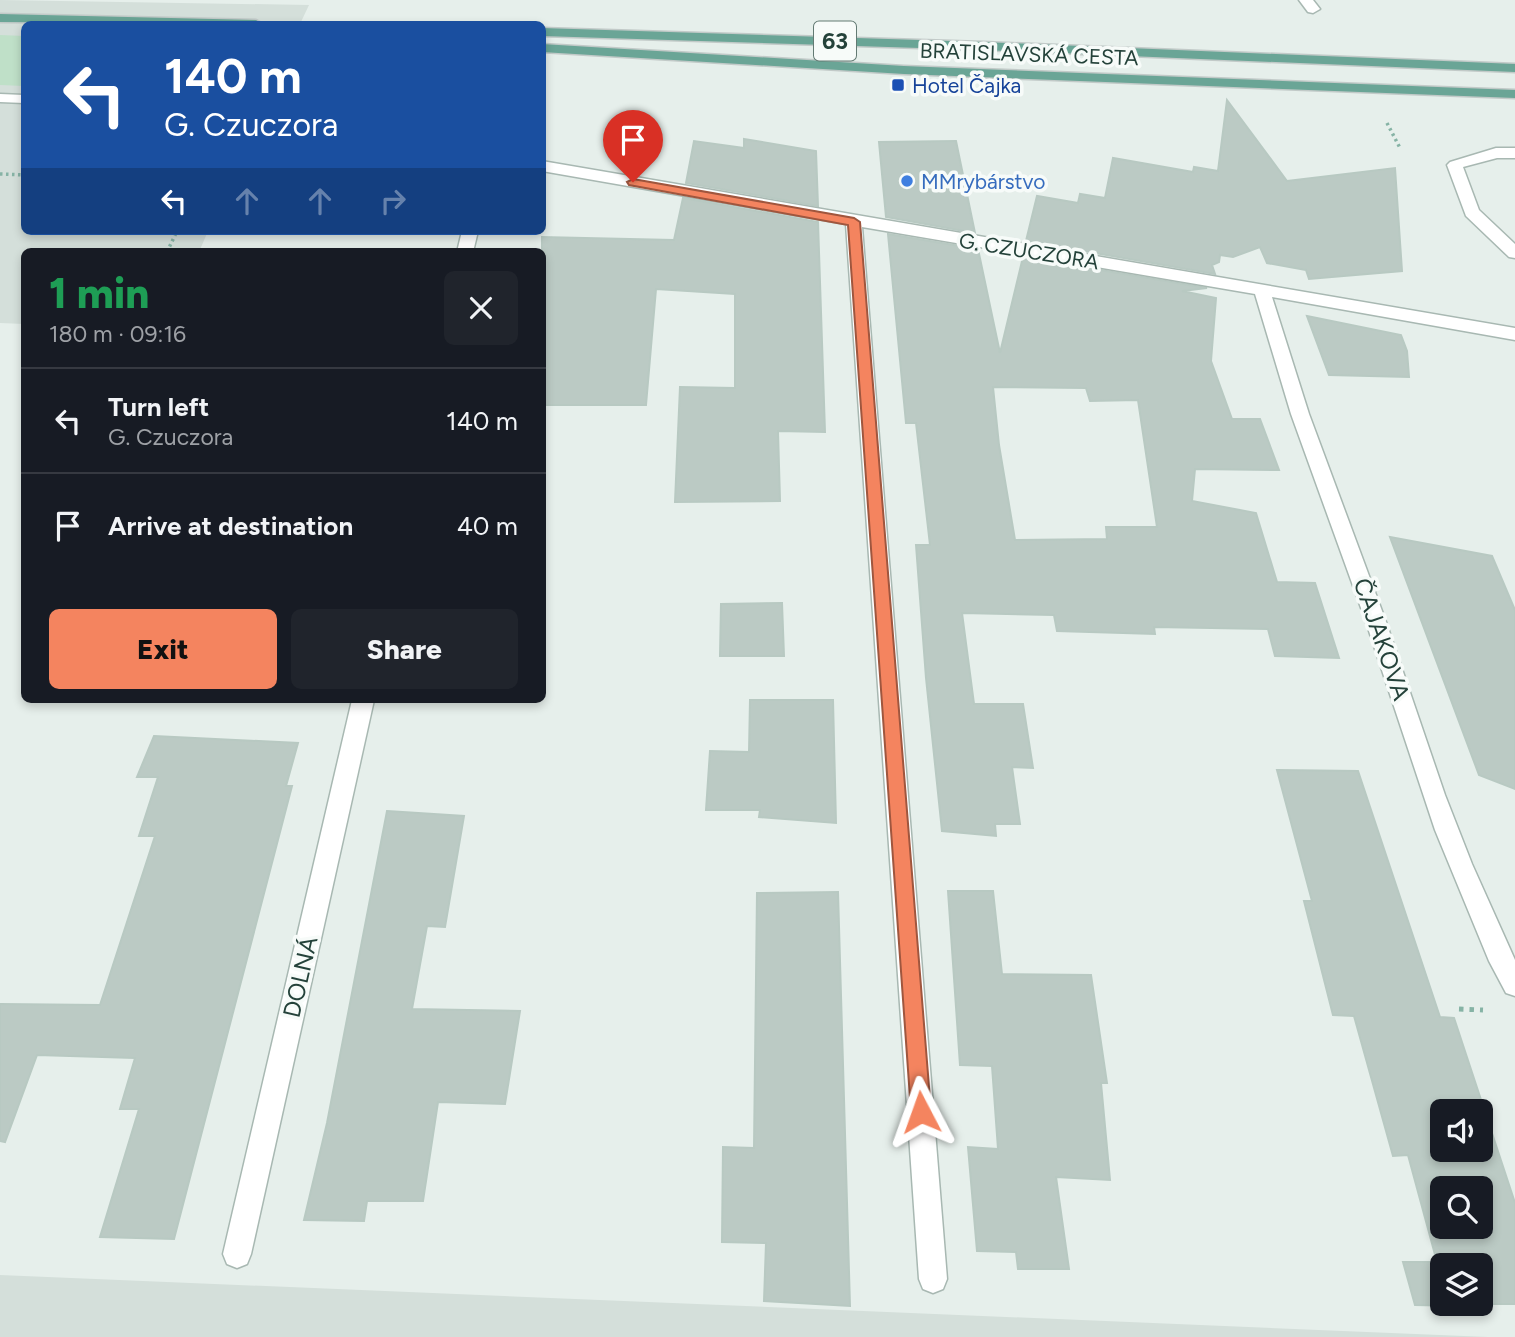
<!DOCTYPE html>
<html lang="en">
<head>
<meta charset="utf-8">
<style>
  :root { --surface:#171b24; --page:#20242c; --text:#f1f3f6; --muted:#9ea1a6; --line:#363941; --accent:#f4845f }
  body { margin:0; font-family:Figtree,sans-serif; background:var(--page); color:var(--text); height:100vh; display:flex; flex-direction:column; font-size:26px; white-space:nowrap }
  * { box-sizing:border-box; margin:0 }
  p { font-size:23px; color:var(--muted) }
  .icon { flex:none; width:38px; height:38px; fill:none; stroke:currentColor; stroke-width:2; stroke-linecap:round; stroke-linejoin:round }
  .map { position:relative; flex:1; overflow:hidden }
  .drawer { position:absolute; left:21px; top:248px; width:525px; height:455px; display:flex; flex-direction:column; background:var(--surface); border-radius:10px; box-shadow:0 4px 10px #0003 }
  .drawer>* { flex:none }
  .guide { position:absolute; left:21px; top:21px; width:525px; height:214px; border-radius:10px; box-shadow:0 4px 10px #0003; background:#1a4fa0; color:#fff; overflow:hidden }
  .fabs { position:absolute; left:1430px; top:1099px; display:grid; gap:14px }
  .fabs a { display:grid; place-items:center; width:63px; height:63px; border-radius:10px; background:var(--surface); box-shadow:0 4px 10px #0003; font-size:35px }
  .pin { position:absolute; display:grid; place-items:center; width:60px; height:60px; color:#fff; margin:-72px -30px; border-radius:50% 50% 50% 0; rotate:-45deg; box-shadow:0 0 7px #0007 }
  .pin .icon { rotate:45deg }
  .me { position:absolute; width:77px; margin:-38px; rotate:356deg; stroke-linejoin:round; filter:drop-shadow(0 0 5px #0008) }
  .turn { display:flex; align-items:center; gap:24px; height:147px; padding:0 28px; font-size:32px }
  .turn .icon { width:91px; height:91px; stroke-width:2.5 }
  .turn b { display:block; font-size:49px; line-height:60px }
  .lanes { display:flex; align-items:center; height:66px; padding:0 28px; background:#0003; justify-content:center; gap:35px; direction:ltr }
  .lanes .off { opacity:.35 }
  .round { display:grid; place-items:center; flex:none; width:74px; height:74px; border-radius:10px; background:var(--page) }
  .head { display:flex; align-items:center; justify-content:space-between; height:119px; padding:0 28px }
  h1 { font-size:42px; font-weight:800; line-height:52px; color:#1e9e55 }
  .button { display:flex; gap:14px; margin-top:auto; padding:14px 28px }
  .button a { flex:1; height:80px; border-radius:10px; background:var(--accent); color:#111; font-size:28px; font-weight:800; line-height:80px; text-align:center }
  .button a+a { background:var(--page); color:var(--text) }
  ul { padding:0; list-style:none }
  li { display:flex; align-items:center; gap:21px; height:105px; padding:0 28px; border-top:2px solid var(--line) }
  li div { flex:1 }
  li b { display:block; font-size:26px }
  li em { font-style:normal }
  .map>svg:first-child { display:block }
  .built { fill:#d4dfda }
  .green { fill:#bfe0c8 }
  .building { fill:#bbcac4; stroke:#b8c9c2; stroke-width:2; fill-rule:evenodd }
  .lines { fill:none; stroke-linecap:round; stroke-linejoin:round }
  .service-casing { stroke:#a8b8b2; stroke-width:3 }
  .minor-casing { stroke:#a8b8b2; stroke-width:3 }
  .primary-casing { stroke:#c2cac8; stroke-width:3 }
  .path-far1 { stroke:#86b3a5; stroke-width:3.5; stroke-dasharray:2.5 3.5; stroke-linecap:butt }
  .path { stroke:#86b3a5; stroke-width:5; stroke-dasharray:4.5 6; stroke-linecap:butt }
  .service { fill:#fff; fill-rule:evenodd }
  .minor { fill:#fff; fill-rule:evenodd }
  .primary { fill:#6aa596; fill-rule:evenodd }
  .route { fill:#f4845f; stroke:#9f563e; stroke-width:2 }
  .transit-dot { fill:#1a4fb4; stroke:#f7fbf9; stroke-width:2.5 }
  .shop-dot { fill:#3f7fe0; stroke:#f7fbf9; stroke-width:2.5 }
  .labels { text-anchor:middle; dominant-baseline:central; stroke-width:7; stroke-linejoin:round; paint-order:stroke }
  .far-street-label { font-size:21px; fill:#24423a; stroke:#f7fbf9 }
  .far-transit-label { font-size:21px; fill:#164399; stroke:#f7fbf9; text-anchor:start }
  .far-shop-label { font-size:21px; fill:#366cbe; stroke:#f7fbf9; text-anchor:start }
  .shield { fill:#f7fbf9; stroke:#637a73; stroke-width:2 }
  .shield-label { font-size:23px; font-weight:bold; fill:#24423a }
  .street-label { font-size:24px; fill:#24423a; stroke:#f7fbf9 }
</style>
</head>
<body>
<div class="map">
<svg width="1515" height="1337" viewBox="0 0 1515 1337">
  <rect width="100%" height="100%" fill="#e6efeb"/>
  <!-- built -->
  <g class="built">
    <polygon points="0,0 309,5 300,24 24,24 24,231 208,231 199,252 24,252 24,324 0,323"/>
    <polygon points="0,1275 1488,1337 0,1337"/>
  </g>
  <!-- green -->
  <polygon class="green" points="0,35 24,36 24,86 0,85"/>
  <!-- building -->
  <g class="building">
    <polygon points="1227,100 1287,181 1395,168 1402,271 1309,279 1306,270 1267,263 1260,247 1233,257 1220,255 1219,262 1212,265 1215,274 1026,241 1037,196 1078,203 1080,194 1105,198 1113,158 1193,172 1194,167 1218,171"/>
    <polygon points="744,139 816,151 818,206 686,183 694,141 744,148"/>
    <polygon points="956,141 975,233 886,217 879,142"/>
    <polygon points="683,198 818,222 825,432 778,431 780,501 675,502 680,387 735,388 735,294 656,289 646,405 542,405 542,237 674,240"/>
    <path d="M888 234 978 249 1000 353 1023 257 1207 288 1182 291 1216 298 1211 361 1232 419H1260L1279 470 1195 469 1192 501 1256 513 1277 582 1315 583 1339 658 1275 656 1268 629 1154 627 1155 634 1057 631 1054 615 962 613 974 704H1023L1033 768 1012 767 1020 824H995L996 836 942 831 926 678 916 545H930L916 423H906ZM993 387 1086 388 1090 401 1138 400 1157 527H1106L1107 539 1015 540 999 445Z"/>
    <polygon points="1307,316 1401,335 1407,351 1409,377 1329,375"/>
    <polygon points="1390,537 1492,556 1515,610 1515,789 1479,775"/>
    <polygon points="782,603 784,656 720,656 721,604"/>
    <polygon points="750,700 833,700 836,823 759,817 760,810 706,810 710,751 749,752"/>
    <polygon points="154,736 298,743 286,786 292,786 174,1239 100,1237 139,1109 120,1109 135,1058 37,1055 5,1142 0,1141 0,1004 100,1005 155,836 139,836 158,777 137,777"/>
    <path d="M1277 770 1358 771 1440 1017 1454 1018 1515 1203V1304H1480V1265H1442V1304L1463 1306 1415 1305 1403 1262H1437L1408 1155 1393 1156 1354 1016 1333 1015 1304 901H1312ZM1442 1111H1480V1150H1442ZM1442 1188H1480V1227H1442Z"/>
    <polygon points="387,811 464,816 445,927 427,926 412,1009 520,1011 505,1104 438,1102 423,1201 367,1201 364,1221 304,1220 327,1123"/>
    <polygon points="948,891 993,891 1002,974 1091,975 1107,1083 1101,1083 1110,1180 1056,1177 1069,1269 1018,1269 1016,1252 977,1251 968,1147 998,1149 992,1066 960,1065"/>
    <polygon points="838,892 850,1306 764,1301 766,1243 722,1242 723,1147 754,1148 757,893"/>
  </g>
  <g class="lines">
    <!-- service casing -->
    <g class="service-casing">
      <g id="service">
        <polygon points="0,94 24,95 24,103 0,102"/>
        <polygon points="1496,148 1515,148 1515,158 1497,158 1463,167 1479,210 1515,244 1515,258 1509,257 1466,216 1447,165 1450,162"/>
      </g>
    </g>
    <!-- minor casing -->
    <g class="minor-casing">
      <g id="minor">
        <polygon points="1299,0 1313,0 1320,9 1313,13 1308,12"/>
        <polygon points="542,161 1515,328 1515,340 1272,297 1309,414 1385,619 1445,795 1472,864 1515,960 1515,996 1506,993 1489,961 1435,830 1365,619 1291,414 1255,294 862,227 947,1279 943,1289 933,1293 923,1289 919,1279 846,224 542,171"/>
        <polygon points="462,231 478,231 473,252 457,252"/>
        <polygon points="352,700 374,700 251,1254 247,1264 237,1268 227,1264 223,1254"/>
      </g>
    </g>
    <!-- primary casing -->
    <g class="primary-casing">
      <g id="primary">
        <polygon points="0,14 256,20 263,24 0,22"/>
        <polygon points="542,28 983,42 1515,64 1515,72 983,50 542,36"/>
        <polygon points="542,44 904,66 1515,90 1515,98 904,74 542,52"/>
      </g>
    </g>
    <!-- path-far1 -->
    <g class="path-far1">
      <polyline points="1387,123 1400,148"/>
      <polyline points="0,174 24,175"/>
      <polyline points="167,252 177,231"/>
    </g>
    <!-- path -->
    <polyline class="path" points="1459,1009 1483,1010"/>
    <!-- service -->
    <use href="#service" class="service"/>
    <!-- minor -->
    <use href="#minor" class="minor"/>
    <!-- primary -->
    <use href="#primary" class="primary"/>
  </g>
  <!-- route -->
  <polygon class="route" points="633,179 854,218 860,222 931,1112 928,1119 921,1122 914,1119 911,1112 848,225 629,185 627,182"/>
  <!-- markers -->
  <rect class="transit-dot" x="891" y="78" width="14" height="14" rx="3.5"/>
  <circle class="shop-dot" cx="907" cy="181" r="7"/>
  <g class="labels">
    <!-- far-street labels -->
    <g class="far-street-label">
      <text transform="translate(1029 54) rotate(2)">BRATISLAVSKÁ CESTA</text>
      <text transform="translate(1029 251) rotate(9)">G. CZUCZORA</text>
    </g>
    <!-- far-transit labels -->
    <g class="far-transit-label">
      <text x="912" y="85">Hotel Čajka</text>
    </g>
    <!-- far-shop labels -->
    <g class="far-shop-label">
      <text x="921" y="181">MMrybárstvo</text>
    </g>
    <!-- shield labels -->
    <rect class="shield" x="814" y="21.5" width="42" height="39" rx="5"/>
    <g class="shield-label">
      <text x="835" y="41">63</text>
    </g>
    <!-- street labels -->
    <g class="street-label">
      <text transform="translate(1382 639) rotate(71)">ČAJAKOVA</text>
      <text transform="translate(300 977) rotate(-77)">DOLNÁ</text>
    </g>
  </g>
</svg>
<div class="fabs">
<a><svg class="icon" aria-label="sound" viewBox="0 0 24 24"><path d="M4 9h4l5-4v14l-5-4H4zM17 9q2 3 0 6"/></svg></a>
<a><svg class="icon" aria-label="search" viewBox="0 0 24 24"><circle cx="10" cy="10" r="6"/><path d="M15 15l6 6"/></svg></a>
<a><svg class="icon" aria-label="layers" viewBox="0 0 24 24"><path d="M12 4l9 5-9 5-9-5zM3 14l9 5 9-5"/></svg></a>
</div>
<div class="pin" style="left:633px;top:182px;background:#d93025"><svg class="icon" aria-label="arrive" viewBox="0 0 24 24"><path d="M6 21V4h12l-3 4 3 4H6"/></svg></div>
<svg class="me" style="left:921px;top:1112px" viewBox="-20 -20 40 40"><path d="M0-17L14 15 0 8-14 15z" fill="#f4845f" stroke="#fff" stroke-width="4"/></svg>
<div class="guide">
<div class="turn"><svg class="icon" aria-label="left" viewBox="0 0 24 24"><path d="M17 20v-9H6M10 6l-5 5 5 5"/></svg><div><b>140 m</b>G. Czuczora</div></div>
<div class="lanes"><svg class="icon" aria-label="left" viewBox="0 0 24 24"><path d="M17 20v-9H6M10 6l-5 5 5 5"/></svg><svg class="icon off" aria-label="ahead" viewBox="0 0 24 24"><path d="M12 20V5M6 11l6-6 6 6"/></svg><svg class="icon off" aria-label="ahead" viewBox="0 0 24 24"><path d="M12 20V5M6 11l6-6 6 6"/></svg><svg class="icon off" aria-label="right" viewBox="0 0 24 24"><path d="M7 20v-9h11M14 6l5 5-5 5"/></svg></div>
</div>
<section class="drawer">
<div class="head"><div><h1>1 min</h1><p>180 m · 09:16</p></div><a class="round"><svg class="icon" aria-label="close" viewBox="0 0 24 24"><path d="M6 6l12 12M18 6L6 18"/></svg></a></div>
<ul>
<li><svg class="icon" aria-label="left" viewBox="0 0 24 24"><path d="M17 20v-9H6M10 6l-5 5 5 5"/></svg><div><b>Turn left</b><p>G. Czuczora</p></div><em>140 m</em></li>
<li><svg class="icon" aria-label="arrive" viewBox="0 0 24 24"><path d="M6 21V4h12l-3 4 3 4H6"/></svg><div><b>Arrive at destination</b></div><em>40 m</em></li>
</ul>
<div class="button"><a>Exit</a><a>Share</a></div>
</section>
</div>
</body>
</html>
